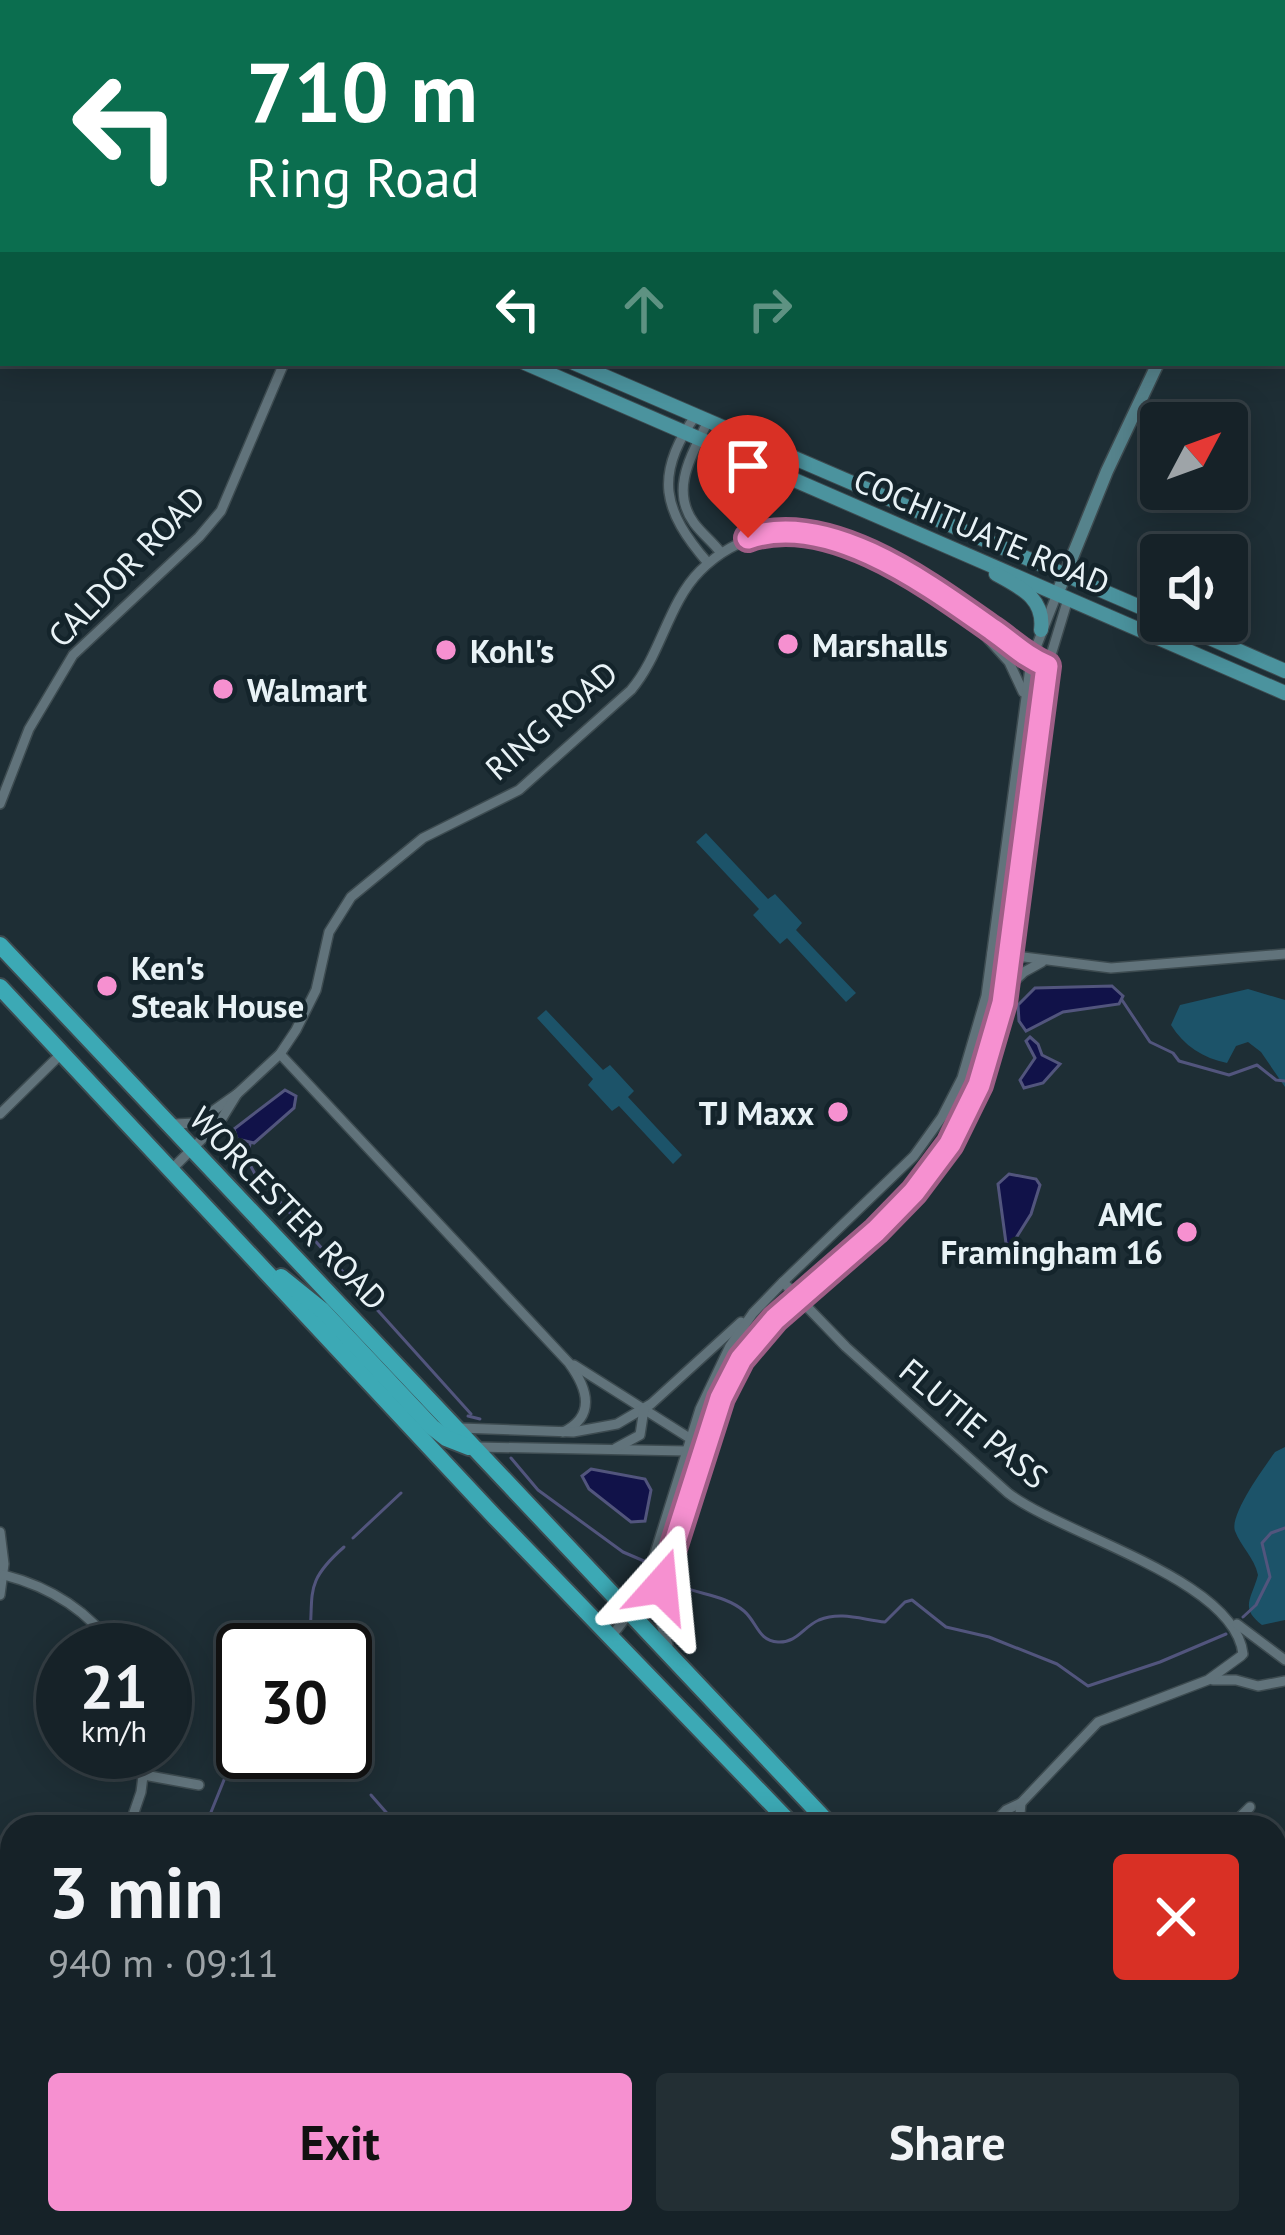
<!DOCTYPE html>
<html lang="en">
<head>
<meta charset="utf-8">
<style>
  :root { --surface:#162228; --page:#232f34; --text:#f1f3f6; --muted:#9ea4a8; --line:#353f45; --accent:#f690d0 }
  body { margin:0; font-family:"PT Sans",sans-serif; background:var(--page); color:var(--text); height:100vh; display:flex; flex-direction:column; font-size:45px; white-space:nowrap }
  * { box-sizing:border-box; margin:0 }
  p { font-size:39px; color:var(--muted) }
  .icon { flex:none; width:66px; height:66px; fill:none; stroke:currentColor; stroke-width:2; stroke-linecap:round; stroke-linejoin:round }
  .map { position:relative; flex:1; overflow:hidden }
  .sheet { position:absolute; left:0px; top:1815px; width:1287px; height:420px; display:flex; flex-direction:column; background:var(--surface); border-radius:36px 36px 0 0; box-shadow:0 6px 30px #0003,0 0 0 3px var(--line) }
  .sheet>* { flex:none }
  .hud { position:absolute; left:0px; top:0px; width:1287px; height:366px; box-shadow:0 6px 30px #0003,0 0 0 3px var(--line); background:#0b6e4f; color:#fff; overflow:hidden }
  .needle { width:78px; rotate:49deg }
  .tools { position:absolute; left:1140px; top:402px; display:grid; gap:24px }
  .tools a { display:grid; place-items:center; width:108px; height:108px; border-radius:12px; background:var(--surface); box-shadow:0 6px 30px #0003,0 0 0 3px var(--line); font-size:60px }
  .speed { position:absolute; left:36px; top:1623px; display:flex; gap:24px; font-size:60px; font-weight:700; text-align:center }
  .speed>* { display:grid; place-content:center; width:156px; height:156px; border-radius:50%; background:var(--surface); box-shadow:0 6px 30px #0003,0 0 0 3px var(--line); line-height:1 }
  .speed small { font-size:30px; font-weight:400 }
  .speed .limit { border:6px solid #111; border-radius:18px; background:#fff; color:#111 }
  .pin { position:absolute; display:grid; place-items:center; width:102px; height:102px; color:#fff; margin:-123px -51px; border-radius:50% 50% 50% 0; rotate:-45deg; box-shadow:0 0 12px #0007 }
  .pin .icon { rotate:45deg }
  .me { position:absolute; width:132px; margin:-66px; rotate:18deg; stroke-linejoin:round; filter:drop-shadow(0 0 9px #0008) }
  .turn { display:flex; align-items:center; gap:42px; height:252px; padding:0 48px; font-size:54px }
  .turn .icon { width:156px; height:156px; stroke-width:2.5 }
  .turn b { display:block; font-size:84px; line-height:102px }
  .lanes { display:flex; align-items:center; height:114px; padding:0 48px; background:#0003; justify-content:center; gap:60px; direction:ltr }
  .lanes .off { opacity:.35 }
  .round { display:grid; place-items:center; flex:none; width:126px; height:126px; border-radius:12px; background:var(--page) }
  .overview { display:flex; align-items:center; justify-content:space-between; height:204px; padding:0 48px }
  h1 { font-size:72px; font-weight:700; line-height:90px }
  .action { display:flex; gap:24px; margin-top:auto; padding:24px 48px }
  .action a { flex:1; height:138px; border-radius:12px; background:var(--accent); color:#111; font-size:48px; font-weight:700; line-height:138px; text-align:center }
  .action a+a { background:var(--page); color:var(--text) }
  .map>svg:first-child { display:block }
  .green { fill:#1c5369 }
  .water { fill:#111249; stroke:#52557d; stroke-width:3 }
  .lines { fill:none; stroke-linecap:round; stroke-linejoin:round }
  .stream { stroke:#52557d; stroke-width:3 }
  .street-casing { stroke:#3d4b50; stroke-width:12 }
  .secondary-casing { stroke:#3d4b50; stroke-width:15 }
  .primary-casing { stroke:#3d4b50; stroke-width:16 }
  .highway-casing { stroke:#3d4b50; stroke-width:20 }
  .street { stroke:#61737b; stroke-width:9 }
  .secondary { stroke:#56838c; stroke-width:12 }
  .primary { stroke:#4b939e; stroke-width:14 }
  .highway { stroke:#3ca9b5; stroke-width:16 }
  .route-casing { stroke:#a05e87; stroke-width:30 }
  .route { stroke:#f690d0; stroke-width:21 }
  .poi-dot { fill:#f690d0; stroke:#14242b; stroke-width:4.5 }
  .labels { text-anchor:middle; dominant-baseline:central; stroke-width:9; stroke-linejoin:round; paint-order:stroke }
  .street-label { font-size:33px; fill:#e8f2f6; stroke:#14242b }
  .poi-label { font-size:33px; font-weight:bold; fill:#e8f2f6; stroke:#14242b; text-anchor:start }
</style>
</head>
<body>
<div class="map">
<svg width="1285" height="2235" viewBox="0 0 1285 2235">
  <rect width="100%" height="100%" fill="#1e2e35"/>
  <!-- green -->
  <g class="green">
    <polygon points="706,833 768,899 775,894 802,923 796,930 856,993 846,1002 787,938 780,944 753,915 759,909 696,842"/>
    <path d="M1248 989 1285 1000V1087L1261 1052 1248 1042 1236 1046 1227 1063C1203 1058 1184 1046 1171 1025L1180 1005Z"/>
    <polygon points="546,1010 603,1070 610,1065 634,1091 628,1097 682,1155 673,1164 619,1106 612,1111 588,1085 593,1079 537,1018"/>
    <path d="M1285 1447V1620L1262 1625C1239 1608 1252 1598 1258 1575 1254 1557 1241 1547 1235 1531 1229 1515 1265 1466 1275 1452Z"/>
  </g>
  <!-- water -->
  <g class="water">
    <polygon points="1112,986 1123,996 1119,1004 1063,1012 1026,1031 1019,1021 1018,1005 1035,988"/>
    <polygon points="1030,1037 1038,1044 1042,1055 1060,1064 1043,1083 1024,1088 1020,1080 1035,1058 1026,1041"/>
    <polygon points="285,1090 296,1096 294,1108 254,1143 237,1139 234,1129"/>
    <polygon points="1009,1174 1036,1179 1040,1185 1031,1214 1011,1246 1006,1243 998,1184"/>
    <polygon points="591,1469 645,1479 651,1490 645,1521 631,1522 589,1489 582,1476"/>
  </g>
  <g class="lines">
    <!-- stream -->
    <g class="stream">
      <polyline points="1122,1000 1150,1042 1173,1053 1179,1061 1229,1075 1257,1065 1276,1080 1285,1081"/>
      <polyline points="250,1144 247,1159 255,1174 471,1414"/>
      <polyline points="468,1416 480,1419"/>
      <polyline points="511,1458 538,1490 623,1552 644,1561"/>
      <polyline points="353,1538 401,1493"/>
      <path d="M674 1583C696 1595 724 1594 744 1611 757 1622 758 1641 778 1642 797 1643 803 1627 819 1620 841 1611 863 1620 885 1622L905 1602 912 1600 946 1627 989 1637 1057 1664 1088 1686 1160 1662 1226 1634"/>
      <polyline points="1243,1617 1256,1605 1270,1577 1262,1543 1271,1533 1285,1528"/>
      <path d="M313 1650 309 1642C315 1593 302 1584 344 1547"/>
      <polyline points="345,1703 354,1733 357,1778"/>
      <polyline points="371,1795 399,1827"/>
      <polyline points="205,1827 243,1733"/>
      <polyline points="84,2223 90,2235"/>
      <polyline points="30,2235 35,2223"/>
    </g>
    <!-- street casing -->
    <g class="street-casing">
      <g id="street">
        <polyline points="1284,56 1285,56"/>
        <polyline points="1284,186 1285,186"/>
        <path d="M696 415C653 475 663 511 708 563"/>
        <path d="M708 421C693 453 669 489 694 523 702 534 713 542 721 553"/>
        <polyline points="970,619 1009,662 1023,692"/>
        <polyline points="0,804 29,729 73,655 199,537 221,511 284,363"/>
        <polyline points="992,953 1111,968 1285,954"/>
        <polyline points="1008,987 1024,972 1042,962"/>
        <path d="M280 1054 569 1363C588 1389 596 1416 563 1432"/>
        <polyline points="0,1114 62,1053"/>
        <polyline points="174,1124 196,1123 237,1094"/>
        <path d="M172 1169 221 1120 237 1094 280 1054 296 1030 316 990 329 932 351 897 423 838 519 790 631 690C661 655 668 603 700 571 790 481 912 572 994 631 1012 644 1025 657 1047 666"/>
        <path d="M783 1282 846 1347 1008 1493C1062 1535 1235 1579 1243 1654"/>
        <polyline points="574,1365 691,1439"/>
        <polyline points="460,1428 573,1432 617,1424 651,1404 741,1322"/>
        <polyline points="476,1447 687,1451"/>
        <polyline points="616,1448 640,1435 644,1409"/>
        <polyline points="0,1532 4,1564 0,1595"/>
        <path d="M4 1575C51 1587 88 1610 116 1650"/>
        <polyline points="1237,1624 1285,1660"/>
        <polyline points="611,1637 641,1598 700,1409 730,1346 753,1313 783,1282 914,1156 942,1117 962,1078 986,996 1031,660 1057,594"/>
        <polyline points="668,1645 659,1618 659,1591 720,1398 735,1368 775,1319 876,1231 914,1192 949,1144 979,1085 1005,992 1044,678 1068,599"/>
        <polyline points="1213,1680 1236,1680 1258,1686 1285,1681"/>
        <polyline points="144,1775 199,1785"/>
        <polyline points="1232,1825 1250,1807"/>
        <polyline points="129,1827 141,1792 146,1752"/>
        <polyline points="990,1827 1006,1810 1021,1803 1098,1722 1208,1680 1241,1656"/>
        <polyline points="1011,1827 1020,1814 1021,1803"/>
        <polyline points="0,2038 12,2032"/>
        <polyline points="694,2223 706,2235"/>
        <polyline points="386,2235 389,2223"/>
      </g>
    </g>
    <!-- secondary casing -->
    <g class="secondary-casing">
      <g id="secondary">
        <polyline points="1104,0 1107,3"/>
        <polyline points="1058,592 1107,471 1158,363"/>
      </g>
    </g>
    <!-- primary casing -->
    <g class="primary-casing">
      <g id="primary">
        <polyline points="0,117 3,118"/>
        <polyline points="0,137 3,138"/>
        <polyline points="525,363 1285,693"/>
        <polyline points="574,363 1161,616"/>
        <path d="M996 574C1021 588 1045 598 1041 630"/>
        <polyline points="1171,621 1285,671"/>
      </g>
    </g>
    <!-- highway casing -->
    <g class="highway-casing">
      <g id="highway">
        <polyline points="0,945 832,1827"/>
        <polyline points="0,987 494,1516 794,1827"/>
        <polyline points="281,1277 322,1310 432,1427 446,1438 469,1447"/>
        <polyline points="1156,2223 1167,2235"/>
        <polyline points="1183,2223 1196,2235"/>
        <polyline points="1213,2223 1224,2235"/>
        <polyline points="1245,2223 1265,2235"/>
        <polyline points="1283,2235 1285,2234"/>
      </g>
    </g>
    <!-- street -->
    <use href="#street" class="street"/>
    <!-- secondary -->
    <use href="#secondary" class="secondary"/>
    <!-- primary -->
    <use href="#primary" class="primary"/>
    <!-- highway -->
    <use href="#highway" class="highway"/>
  </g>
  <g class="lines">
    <!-- route casing -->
    <g class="route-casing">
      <path id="route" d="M661 1586 721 1398 741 1359 775 1319 876 1231 914 1192 950 1144 979 1085 1003 1003 1047 666C1025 657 1012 643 993 630 929 585 829 510 748 538"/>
    </g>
    <!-- route -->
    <use href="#route" class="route"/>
  </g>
  <!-- markers -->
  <g class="poi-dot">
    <circle cx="788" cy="644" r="12"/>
    <circle cx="446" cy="650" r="12"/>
    <circle cx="223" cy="689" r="12"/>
    <circle cx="107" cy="986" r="12"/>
    <circle cx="838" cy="1112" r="12"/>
    <circle cx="1187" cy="1232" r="12"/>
  </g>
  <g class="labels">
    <!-- street labels -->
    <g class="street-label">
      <text transform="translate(982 531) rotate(23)">COCHITUATE ROAD</text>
      <text transform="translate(126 566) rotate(-46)">CALDOR ROAD</text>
      <text transform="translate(551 720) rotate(-41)">RING ROAD</text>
      <text transform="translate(289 1208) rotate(46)">WORCESTER ROAD</text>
      <text transform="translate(974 1423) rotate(40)">FLUTIE PASS</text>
    </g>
    <!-- poi labels -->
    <g class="poi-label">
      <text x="812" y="644">Marshalls</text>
      <text x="470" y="650">Kohl's</text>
      <text x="247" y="689">Walmart</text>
      <text x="131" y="967">Ken's<tspan x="131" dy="38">Steak House</tspan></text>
      <text x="814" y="1112" text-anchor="end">TJ Maxx</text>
      <text x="1163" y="1213" text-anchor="end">AMC<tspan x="1163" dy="38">Framingham 16</tspan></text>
    </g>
  </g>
</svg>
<div class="tools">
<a><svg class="needle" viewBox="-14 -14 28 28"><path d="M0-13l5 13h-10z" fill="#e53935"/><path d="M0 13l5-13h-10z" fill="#9ea4a8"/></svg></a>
<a><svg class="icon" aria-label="sound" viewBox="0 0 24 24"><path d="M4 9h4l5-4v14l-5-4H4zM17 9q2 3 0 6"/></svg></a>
</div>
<div class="speed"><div>21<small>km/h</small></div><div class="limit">30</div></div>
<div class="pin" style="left:748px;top:538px;background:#d93025"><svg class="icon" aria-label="arrive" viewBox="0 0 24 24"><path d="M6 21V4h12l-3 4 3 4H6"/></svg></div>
<svg class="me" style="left:661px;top:1586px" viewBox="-20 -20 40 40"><path d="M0-17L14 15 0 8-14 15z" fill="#f690d0" stroke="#fff" stroke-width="4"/></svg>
<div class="hud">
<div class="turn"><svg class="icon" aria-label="left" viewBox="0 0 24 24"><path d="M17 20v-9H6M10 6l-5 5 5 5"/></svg><div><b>710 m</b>Ring Road</div></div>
<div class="lanes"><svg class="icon" aria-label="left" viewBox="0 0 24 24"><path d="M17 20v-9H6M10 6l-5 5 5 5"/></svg><svg class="icon off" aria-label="ahead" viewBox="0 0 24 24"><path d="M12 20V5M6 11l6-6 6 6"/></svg><svg class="icon off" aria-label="right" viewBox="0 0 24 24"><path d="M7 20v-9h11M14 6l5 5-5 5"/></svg></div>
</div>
<section class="sheet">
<div class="overview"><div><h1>3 min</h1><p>940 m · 09:11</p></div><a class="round" style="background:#d93025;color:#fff"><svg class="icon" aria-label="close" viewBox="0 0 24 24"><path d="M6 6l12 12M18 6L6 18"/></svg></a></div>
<div class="action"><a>Exit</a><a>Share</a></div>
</section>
</div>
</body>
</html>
